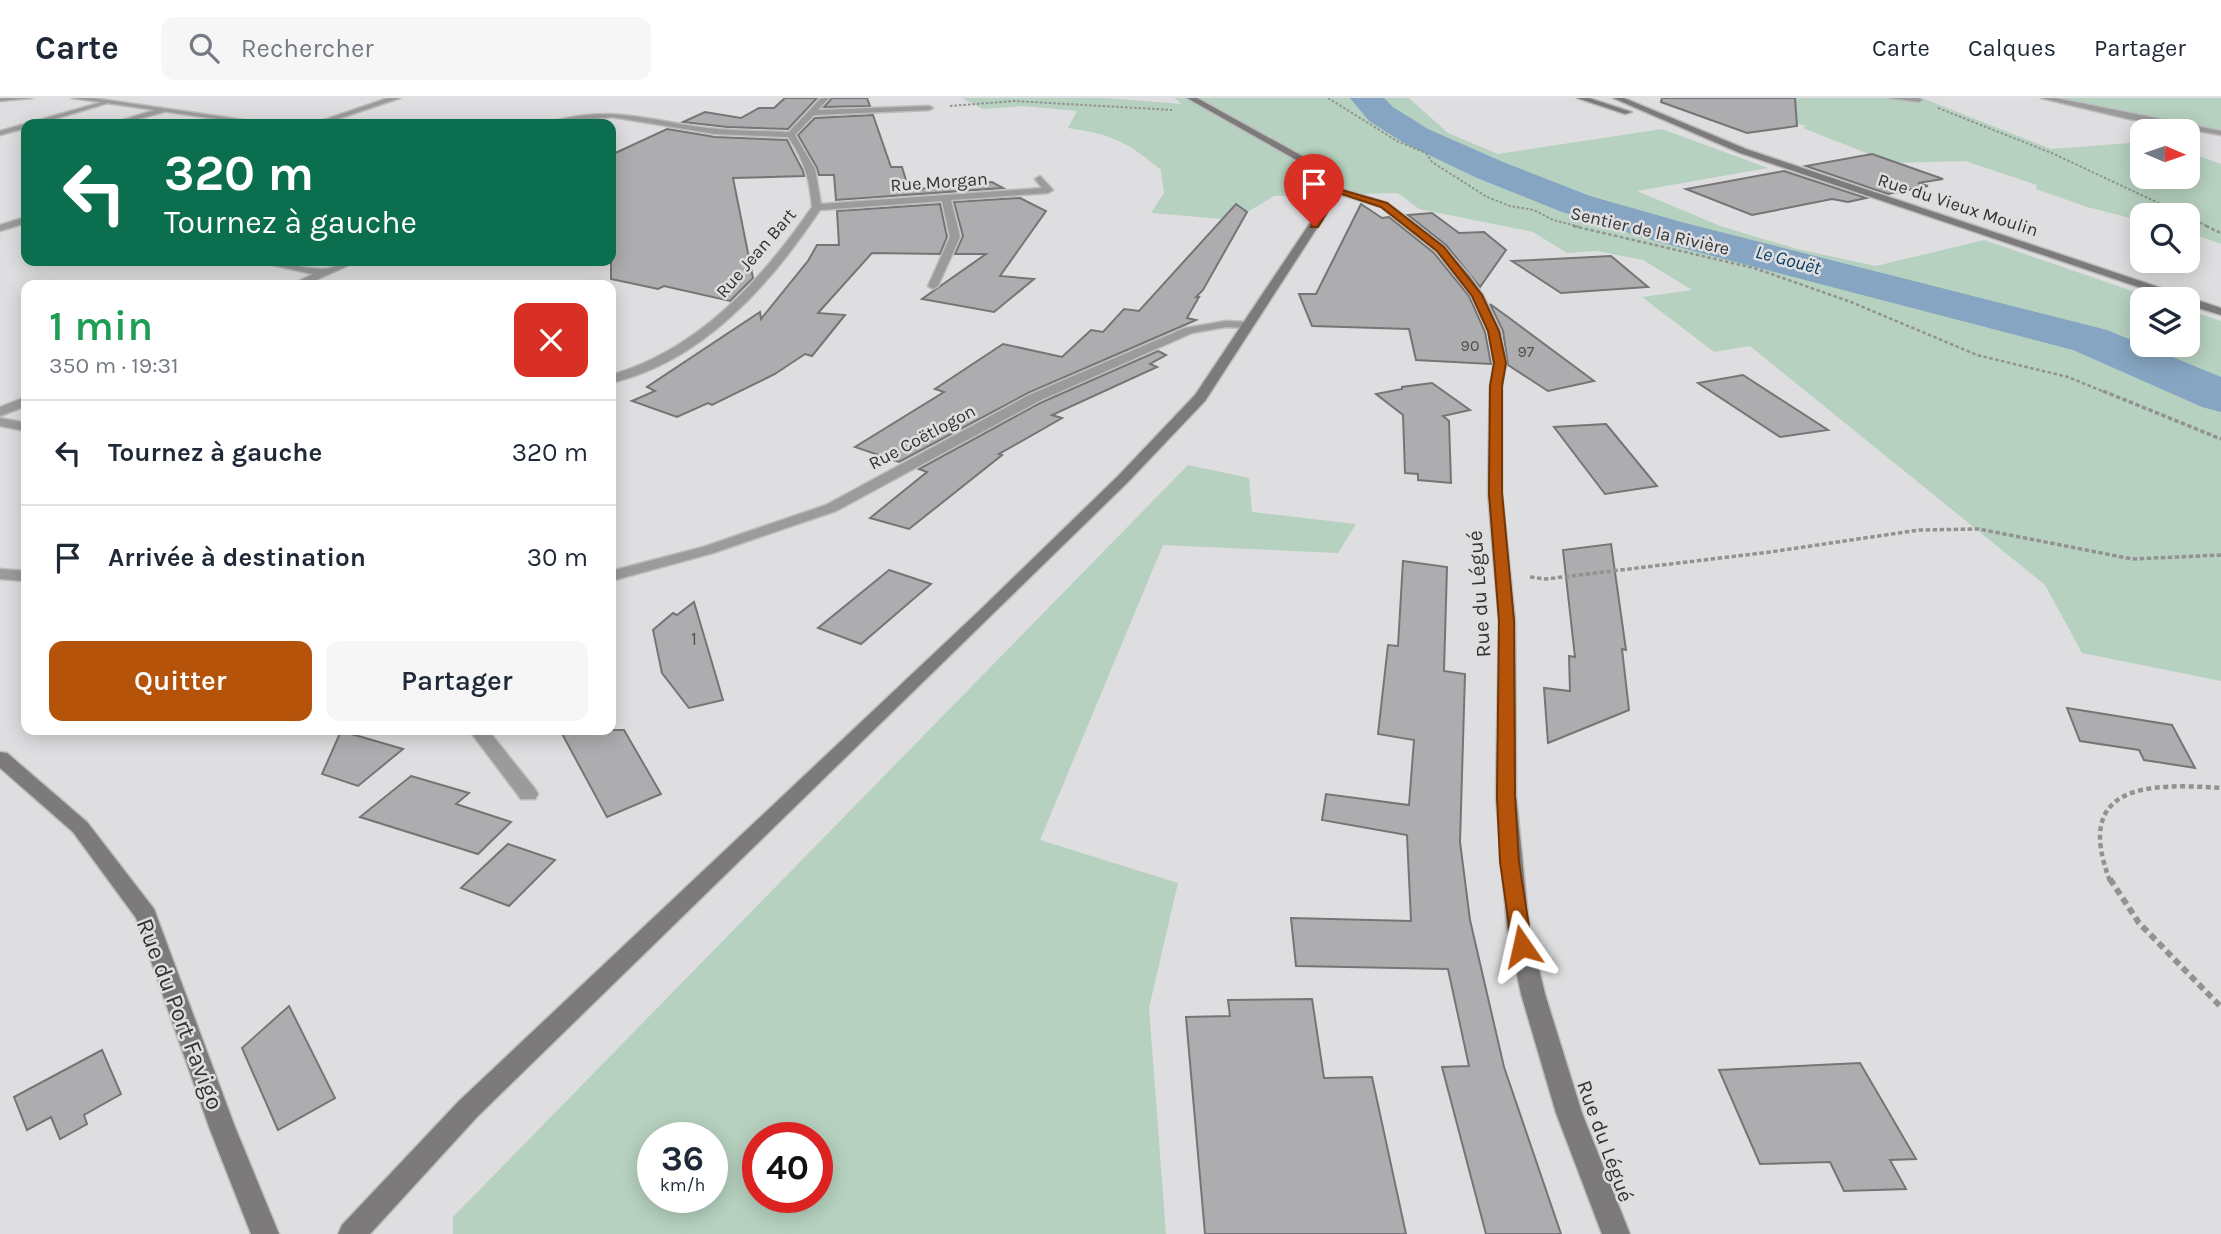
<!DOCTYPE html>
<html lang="fr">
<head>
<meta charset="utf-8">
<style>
  :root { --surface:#fff; --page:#f6f6f7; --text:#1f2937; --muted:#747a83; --line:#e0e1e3; --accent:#b45309 }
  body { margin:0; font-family:Karla,sans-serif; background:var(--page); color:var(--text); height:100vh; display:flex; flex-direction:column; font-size:26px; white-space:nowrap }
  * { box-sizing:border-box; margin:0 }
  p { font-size:23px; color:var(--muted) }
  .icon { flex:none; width:38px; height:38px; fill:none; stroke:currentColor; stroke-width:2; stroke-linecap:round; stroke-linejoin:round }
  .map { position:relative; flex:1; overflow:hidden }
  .side { position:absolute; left:21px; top:182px; width:595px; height:455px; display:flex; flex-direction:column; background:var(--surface); border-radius:14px; box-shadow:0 4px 18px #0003 }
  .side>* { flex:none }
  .banner { position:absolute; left:21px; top:21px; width:595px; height:147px; border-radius:14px; box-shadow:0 4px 18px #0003; background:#0b6e4f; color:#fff; overflow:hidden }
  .needle { width:46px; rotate:92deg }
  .fabs { position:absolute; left:2130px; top:21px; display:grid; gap:14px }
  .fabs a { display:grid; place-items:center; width:70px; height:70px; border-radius:14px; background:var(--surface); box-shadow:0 4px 18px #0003; font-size:35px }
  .speed { position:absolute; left:637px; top:1024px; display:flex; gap:14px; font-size:35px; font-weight:700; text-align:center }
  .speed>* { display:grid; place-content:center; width:91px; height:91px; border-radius:50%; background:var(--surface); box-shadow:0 4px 18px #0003; line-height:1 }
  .speed small { font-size:18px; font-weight:400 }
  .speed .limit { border:10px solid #d22; background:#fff; color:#111 }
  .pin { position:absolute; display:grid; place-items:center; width:60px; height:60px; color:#fff; margin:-72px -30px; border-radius:50% 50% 50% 0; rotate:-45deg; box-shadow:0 0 7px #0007 }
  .pin .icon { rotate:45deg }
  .me { position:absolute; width:77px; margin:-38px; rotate:349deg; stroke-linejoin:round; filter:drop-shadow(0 0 5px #0008) }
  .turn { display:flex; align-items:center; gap:24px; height:147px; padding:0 28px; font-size:32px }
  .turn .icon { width:91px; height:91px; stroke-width:2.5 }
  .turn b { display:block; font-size:49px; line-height:60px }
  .round { display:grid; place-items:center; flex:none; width:74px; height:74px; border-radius:14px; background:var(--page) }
  .summary { display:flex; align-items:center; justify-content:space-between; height:119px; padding:0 28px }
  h1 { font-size:42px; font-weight:600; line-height:52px; color:#1e9e55 }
  .primary-button { display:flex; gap:14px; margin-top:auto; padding:14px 28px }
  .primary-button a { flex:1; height:80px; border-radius:14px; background:var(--accent); color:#fff; font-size:28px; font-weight:600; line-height:80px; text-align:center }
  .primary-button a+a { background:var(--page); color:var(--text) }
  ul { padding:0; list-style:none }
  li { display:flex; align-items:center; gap:21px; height:105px; padding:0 28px; border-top:2px solid var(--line) }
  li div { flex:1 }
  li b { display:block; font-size:26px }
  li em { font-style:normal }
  header { display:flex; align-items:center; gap:42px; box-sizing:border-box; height:98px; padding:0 35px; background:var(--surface); border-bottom:2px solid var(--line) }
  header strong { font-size:33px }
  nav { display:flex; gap:38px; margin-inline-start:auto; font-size:24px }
  .search { width:490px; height:63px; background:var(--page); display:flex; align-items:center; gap:18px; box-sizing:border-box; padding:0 24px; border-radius:14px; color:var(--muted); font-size:26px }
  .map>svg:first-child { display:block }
  .green { fill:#b6d1bf; fill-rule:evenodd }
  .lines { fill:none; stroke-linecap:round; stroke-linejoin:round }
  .river { fill:#86a5c2; fill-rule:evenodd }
  .building { fill:#adadaf; stroke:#757577; stroke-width:2 }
  .lane-casing { stroke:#bcbcbd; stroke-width:3 }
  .street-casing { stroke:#bcbcbd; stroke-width:3 }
  .secondary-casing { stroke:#bcbcbd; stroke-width:3 }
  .path-far4 { stroke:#929293; stroke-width:2; stroke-dasharray:2.5 2; stroke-linecap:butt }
  .path-far3 { stroke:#929293; stroke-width:2.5; stroke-dasharray:3.5 2.5; stroke-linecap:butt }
  .path-far2 { stroke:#929293; stroke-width:3.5; stroke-dasharray:4.5 2.5; stroke-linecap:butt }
  .path-far1 { stroke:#929293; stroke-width:4.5; stroke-dasharray:5 3.5; stroke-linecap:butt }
  .path { stroke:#929293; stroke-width:6; stroke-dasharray:7 4.5; stroke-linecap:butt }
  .lane { fill:#9c9b9b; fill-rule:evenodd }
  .street { fill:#9c9b9b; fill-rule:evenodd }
  .secondary { fill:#7c7a7a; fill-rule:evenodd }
  .route { fill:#b45309; stroke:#753606; stroke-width:2 }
  .labels { text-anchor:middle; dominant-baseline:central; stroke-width:5; stroke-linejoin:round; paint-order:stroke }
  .far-number-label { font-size:16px; fill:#525252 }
  .far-street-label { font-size:18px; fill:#333; stroke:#dedee0 }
  .number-label { font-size:18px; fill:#525252 }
  .far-water-label { font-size:19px; font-style:italic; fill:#083c62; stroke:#dedee0 }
  .street-label { font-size:21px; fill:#333; stroke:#dedee0 }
  .near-street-label { font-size:24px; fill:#333; stroke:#dedee0 }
</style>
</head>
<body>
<header>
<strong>Carte</strong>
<div class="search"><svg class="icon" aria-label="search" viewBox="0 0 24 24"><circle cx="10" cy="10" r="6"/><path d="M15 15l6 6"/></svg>Rechercher</div>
<nav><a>Carte</a><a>Calques</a><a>Partager</a></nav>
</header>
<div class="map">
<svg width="2221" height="1136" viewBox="0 0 2221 1136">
  <rect width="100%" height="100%" fill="#dedee0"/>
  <!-- green -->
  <g class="green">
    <path d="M962 0H1106L1182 6 1175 0H1409L1448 35 1498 56 1662 31 1768 70 1637 93 1720 128 1797 151 1876 168 1984 142 2156 201H2142V247H2188V212L2221 223V583L2082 555 2045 487 1750 248 1714 254 1642 199 1692 192 1643 162 1597 153 1567 155 1533 134 1419 111 1398 95 1274 98 1234 122 1151 115 1164 95 1161 72C1128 44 1111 36 1068 30L1077 13 1023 8 983 11Z"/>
    <polygon points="1720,0 1922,0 2051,51 2142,44 2142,79 2188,79 2188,54 2221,66 2221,146 2188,134 2188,117 2142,117 2142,123 2087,109 2036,91 2037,87 1965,63 1892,65 1803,30 1806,28"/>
    <polygon points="2054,0 2221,0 2221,33"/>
    <path d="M1188 367 1249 380 1252 414 1356 426 1338 455 1163 447 1040 742 1178 785 1149 910 1166 1136H453V1119ZM653 1040H712V1099H653ZM758 1040H817V1099H758Z"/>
  </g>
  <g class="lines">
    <!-- river -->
    <polygon class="river" points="1350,0 1384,0 1393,9 1428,31 1503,64 1590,98 1685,125 2107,232 2221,279 2221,314 2202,309 2073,252 1655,143 1562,114 1477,80 1404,45 1369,23"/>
  </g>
  <!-- building -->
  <g class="building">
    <polygon points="785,0 817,0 788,31 727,29 683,24 705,14 741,20 759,10 774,10"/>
    <polygon points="832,0 867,0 870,8 824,9"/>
    <polygon points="1662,0 1795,0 1797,28 1747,35 1661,4"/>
    <polygon points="873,17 891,69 902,69 909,92 992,84 1003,90 836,102 834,77 819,77 817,70 798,37 815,20"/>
    <polygon points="667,31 715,39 787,42 803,73 804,78 733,80 753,180 730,203 664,188 658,191 611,181 611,57"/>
    <polygon points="1872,56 1943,81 1918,85 1928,88 1888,96 1806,68"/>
    <polygon points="1784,73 1866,100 1848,104 1832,101 1752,117 1686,91"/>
    <polygon points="1020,100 1046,113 1000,178 1034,181 994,214 922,201 986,156 955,156 963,138 954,104"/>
    <polygon points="940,106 947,139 940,156 872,155 818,215 845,217 812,258 805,256 775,276 712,307 708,305 677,319 632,303 655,293 647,289 760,214 761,221 808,163 817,147 839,147 837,113"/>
    <polygon points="1236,106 1247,114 1203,192 1196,199 1199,199 1187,220 1196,222 1028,295 899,364 855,349 944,294 935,291 1003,246 1062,259 1091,232 1103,234 1124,211 1139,213"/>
    <polygon points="1361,106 1382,120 1389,119 1434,155 1469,198 1485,234 1491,266 1416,262 1409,231 1312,228 1299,196 1316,196"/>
    <polygon points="1432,115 1459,135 1484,134 1506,152 1480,189 1446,147 1408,117"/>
    <polygon points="1611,158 1648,189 1561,195 1512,163"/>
    <polygon points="1490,206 1508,219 1594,283 1548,293 1508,267 1503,233"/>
    <polygon points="1158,253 1166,257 1150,266 1157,269 1052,317 1062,320 999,356 1002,357 909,431 870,420 927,374 919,371 1040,305"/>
    <polygon points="1743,277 1828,332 1780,339 1698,285"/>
    <polygon points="1432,285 1470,312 1443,318 1449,323 1451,385 1418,382 1418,376 1405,375 1403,317 1376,296 1402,291 1402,289"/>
    <polygon points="1606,326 1657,388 1605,396 1554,329"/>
    <polygon points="1611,446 1626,552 1622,551 1629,612 1548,645 1544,590 1570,593 1569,558 1575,559 1563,452"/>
    <polygon points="1403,463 1447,469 1444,573 1465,576 1460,744 1470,822 1504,969 1561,1136 1486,1136 1442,969 1469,968 1448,871 1296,868 1291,820 1411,823 1407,737 1322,722 1326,696 1409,707 1414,642 1378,636 1388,547 1398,548"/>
    <polygon points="889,472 931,486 861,546 818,530"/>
    <polygon points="694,504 723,602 689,610 662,575 653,532 673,515 677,517"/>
    <polygon points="2067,610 2172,627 2195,670 2144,662 2139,652 2080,643"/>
    <polygon points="560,632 624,632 661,696 607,719"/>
    <polygon points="341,633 403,651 358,688 322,676"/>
    <polygon points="411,678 469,695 456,706 511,724 478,756 360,719"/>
    <polygon points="508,746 555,762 509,808 461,790"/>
    <polygon points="1312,901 1324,980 1372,979 1406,1136 1205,1136 1186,919 1230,918 1228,902"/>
    <polygon points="289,908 335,1000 278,1032 242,950"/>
    <polygon points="102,952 121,996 84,1017 87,1026 60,1041 51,1019 27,1032 14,999"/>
    <polygon points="1860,965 1916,1061 1890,1062 1906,1091 1844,1093 1830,1064 1760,1066 1719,972"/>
  </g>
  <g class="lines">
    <!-- lane casing -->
    <g class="lane-casing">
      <g id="lane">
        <polygon points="1889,0 1919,0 1922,2 1919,4"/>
        <polygon points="106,3 111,4 38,26 26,26 26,30 0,37 0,33"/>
        <polygon points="161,10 164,14 127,24 123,22"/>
      </g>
    </g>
    <!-- street casing -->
    <g class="street-casing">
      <g id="street">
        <polygon points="0,0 32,0 0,3"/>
        <polygon points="72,0 93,0 271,26 251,26"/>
        <polygon points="388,0 400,0 323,26 312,26"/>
        <path d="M821 0H829L818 12 929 8 933 10 929 12 814 17 795 37 815 71 821 106 1042 90 1035 81 1040 78 1053 92 1048 95 951 102 960 139 938 188 933 191 928 188 950 139 942 103 820 112C770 187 702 264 611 285V277C698 252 762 182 812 109 810 82 804 61 788 39L715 36 612 19 549 26 550 24C611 7 647 22 707 30 734 33 761 33 789 34Z"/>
        <polygon points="2041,0 2055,0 2221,33 2221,37 2129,21"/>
        <polygon points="26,119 26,125 0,133 0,127"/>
        <path d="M254 163C277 162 298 170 321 171 333 172 344 162 358 163L305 187H291L313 176Z"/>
        <polygon points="1226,223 1248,224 1254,227 1248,230 1226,229 1192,235 1039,303 836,413 713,455 611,483 611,473 703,449 826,407 1029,297 1185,230"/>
        <polygon points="26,299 26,308 0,318 0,309"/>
        <polygon points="0,320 26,325 26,333 0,328"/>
        <polygon points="0,471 26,473 26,483 0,481"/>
        <polygon points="469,632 488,632 535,691 538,696 535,701 521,701"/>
      </g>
    </g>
    <!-- secondary casing -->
    <g class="secondary-casing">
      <g id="secondary">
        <polygon points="1187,0 1197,0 1322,69 1340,90 1387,105 1413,124 1444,149 1469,177 1483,197 1500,233 1506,265 1502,288 1502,395 1515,523 1516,698 1529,829 1545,896 1582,1015 1630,1136 1602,1136 1556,1015 1521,896 1507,829 1496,698 1499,523 1488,395 1490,288 1494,265 1488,233 1471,197 1436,153 1381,109 1339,96 1205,303 1128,384 477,1019 370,1136 338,1136 342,1127 459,1003 980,512 1118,378 1195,297 1332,92 1316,73"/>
        <polygon points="1577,0 1589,0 1632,14 1625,16"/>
        <polygon points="1613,0 1624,0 1746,51 2221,210 2221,217 2188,207 2188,201 2174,201 1740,55"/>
        <polygon points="0,654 7,655 87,724 154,811 235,1029 279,1136 251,1136 209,1029 136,820 73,734 0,670"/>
      </g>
    </g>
    <!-- path-far4 -->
    <g class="path-far4">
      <polyline points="1328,0 1397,43 1426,55 1432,64 1487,99 1510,108 1534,112 1553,122 1580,129"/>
      <polyline points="950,8 1014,3 1172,12"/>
      <polyline points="1938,10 2054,56 2184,117"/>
      <polyline points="2188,119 2209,129"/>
    </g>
    <!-- path-far3 -->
    <g class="path-far3">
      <polyline points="1573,128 1754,170 1851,204 1977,257 2068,279 2107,295"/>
      <polyline points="2206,128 2221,135"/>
    </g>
    <!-- path-far2 -->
    <g class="path-far2">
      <polyline points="2103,293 2221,341"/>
      <polyline points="1530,479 1546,481 1770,454 1919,432 1979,431 2132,461 2221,457"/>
    </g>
    <!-- path-far1 -->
    <path class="path-far1" d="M2110 783C2072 685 2150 685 2221 690"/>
    <!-- path -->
    <polyline class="path" points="2110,781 2139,825 2221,909"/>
    <!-- lane -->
    <use href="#lane" class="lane"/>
    <!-- street -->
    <use href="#street" class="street"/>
    <!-- secondary -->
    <use href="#secondary" class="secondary"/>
  </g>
  <!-- route -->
  <polygon class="route" points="1334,90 1387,105 1444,149 1482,197 1499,233 1506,265 1502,288 1502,395 1514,523 1515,698 1519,764 1532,848 1530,854 1522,856 1515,854 1512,848 1500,764 1497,698 1499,523 1489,395 1490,288 1494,265 1488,233 1472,198 1437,153 1381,109 1339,95 1318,129 1311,129"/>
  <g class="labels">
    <!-- far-number labels -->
    <g class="far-number-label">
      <text x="1470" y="247">90</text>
      <text x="1526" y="253">97</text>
    </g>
    <!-- far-street labels -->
    <g class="far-street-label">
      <text transform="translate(939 84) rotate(-4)">Rue Morgan</text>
      <text transform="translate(1958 107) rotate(18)">Rue du Vieux Moulin</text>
      <text transform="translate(1650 133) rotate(13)">Sentier de la Rivière</text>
      <text transform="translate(756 155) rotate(-49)">Rue Jean Bart</text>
      <text transform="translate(922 339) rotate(-28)">Rue Coëtlogon</text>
    </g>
    <!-- number labels -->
    <g class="number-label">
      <text x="694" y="541">1</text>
    </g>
    <!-- far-water labels -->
    <g class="far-water-label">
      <text transform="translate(1788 162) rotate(15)">Le Gouët</text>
    </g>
    <!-- street labels -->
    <g class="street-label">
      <text transform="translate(1479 496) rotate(-94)">Rue du Légué</text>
      <text transform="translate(1605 1043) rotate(70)">Rue du Légué</text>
    </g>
    <!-- near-street labels -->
    <g class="near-street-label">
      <text transform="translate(180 916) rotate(69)">Rue du Port Favigo</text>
    </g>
  </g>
</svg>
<div class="fabs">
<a><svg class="needle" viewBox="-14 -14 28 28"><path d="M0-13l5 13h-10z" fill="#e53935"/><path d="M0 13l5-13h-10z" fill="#747a83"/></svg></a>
<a><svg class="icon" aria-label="search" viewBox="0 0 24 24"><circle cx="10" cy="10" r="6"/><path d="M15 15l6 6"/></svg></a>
<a><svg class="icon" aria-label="layers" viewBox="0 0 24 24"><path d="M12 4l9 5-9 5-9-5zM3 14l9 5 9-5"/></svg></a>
</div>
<div class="speed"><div>36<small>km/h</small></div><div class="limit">40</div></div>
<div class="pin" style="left:1314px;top:128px;background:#d93025"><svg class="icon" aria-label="arrive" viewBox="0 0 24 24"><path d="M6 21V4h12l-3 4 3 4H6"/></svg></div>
<svg class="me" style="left:1522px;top:848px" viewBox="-20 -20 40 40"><path d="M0-17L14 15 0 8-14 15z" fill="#b45309" stroke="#fff" stroke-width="4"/></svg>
<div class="banner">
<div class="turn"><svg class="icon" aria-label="left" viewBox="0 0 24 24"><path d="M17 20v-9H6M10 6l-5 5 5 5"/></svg><div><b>320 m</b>Tournez à gauche</div></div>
</div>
<section class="side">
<div class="summary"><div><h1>1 min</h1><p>350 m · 19:31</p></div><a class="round" style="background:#d93025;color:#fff"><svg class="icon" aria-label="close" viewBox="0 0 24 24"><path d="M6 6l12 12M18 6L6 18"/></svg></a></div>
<ul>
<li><svg class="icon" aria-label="left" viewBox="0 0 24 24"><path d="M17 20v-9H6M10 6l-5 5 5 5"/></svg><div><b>Tournez à gauche</b></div><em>320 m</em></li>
<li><svg class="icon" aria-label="arrive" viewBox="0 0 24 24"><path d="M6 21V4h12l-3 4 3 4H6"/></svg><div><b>Arrivée à destination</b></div><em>30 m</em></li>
</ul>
<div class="primary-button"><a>Quitter</a><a>Partager</a></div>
</section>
</div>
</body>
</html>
